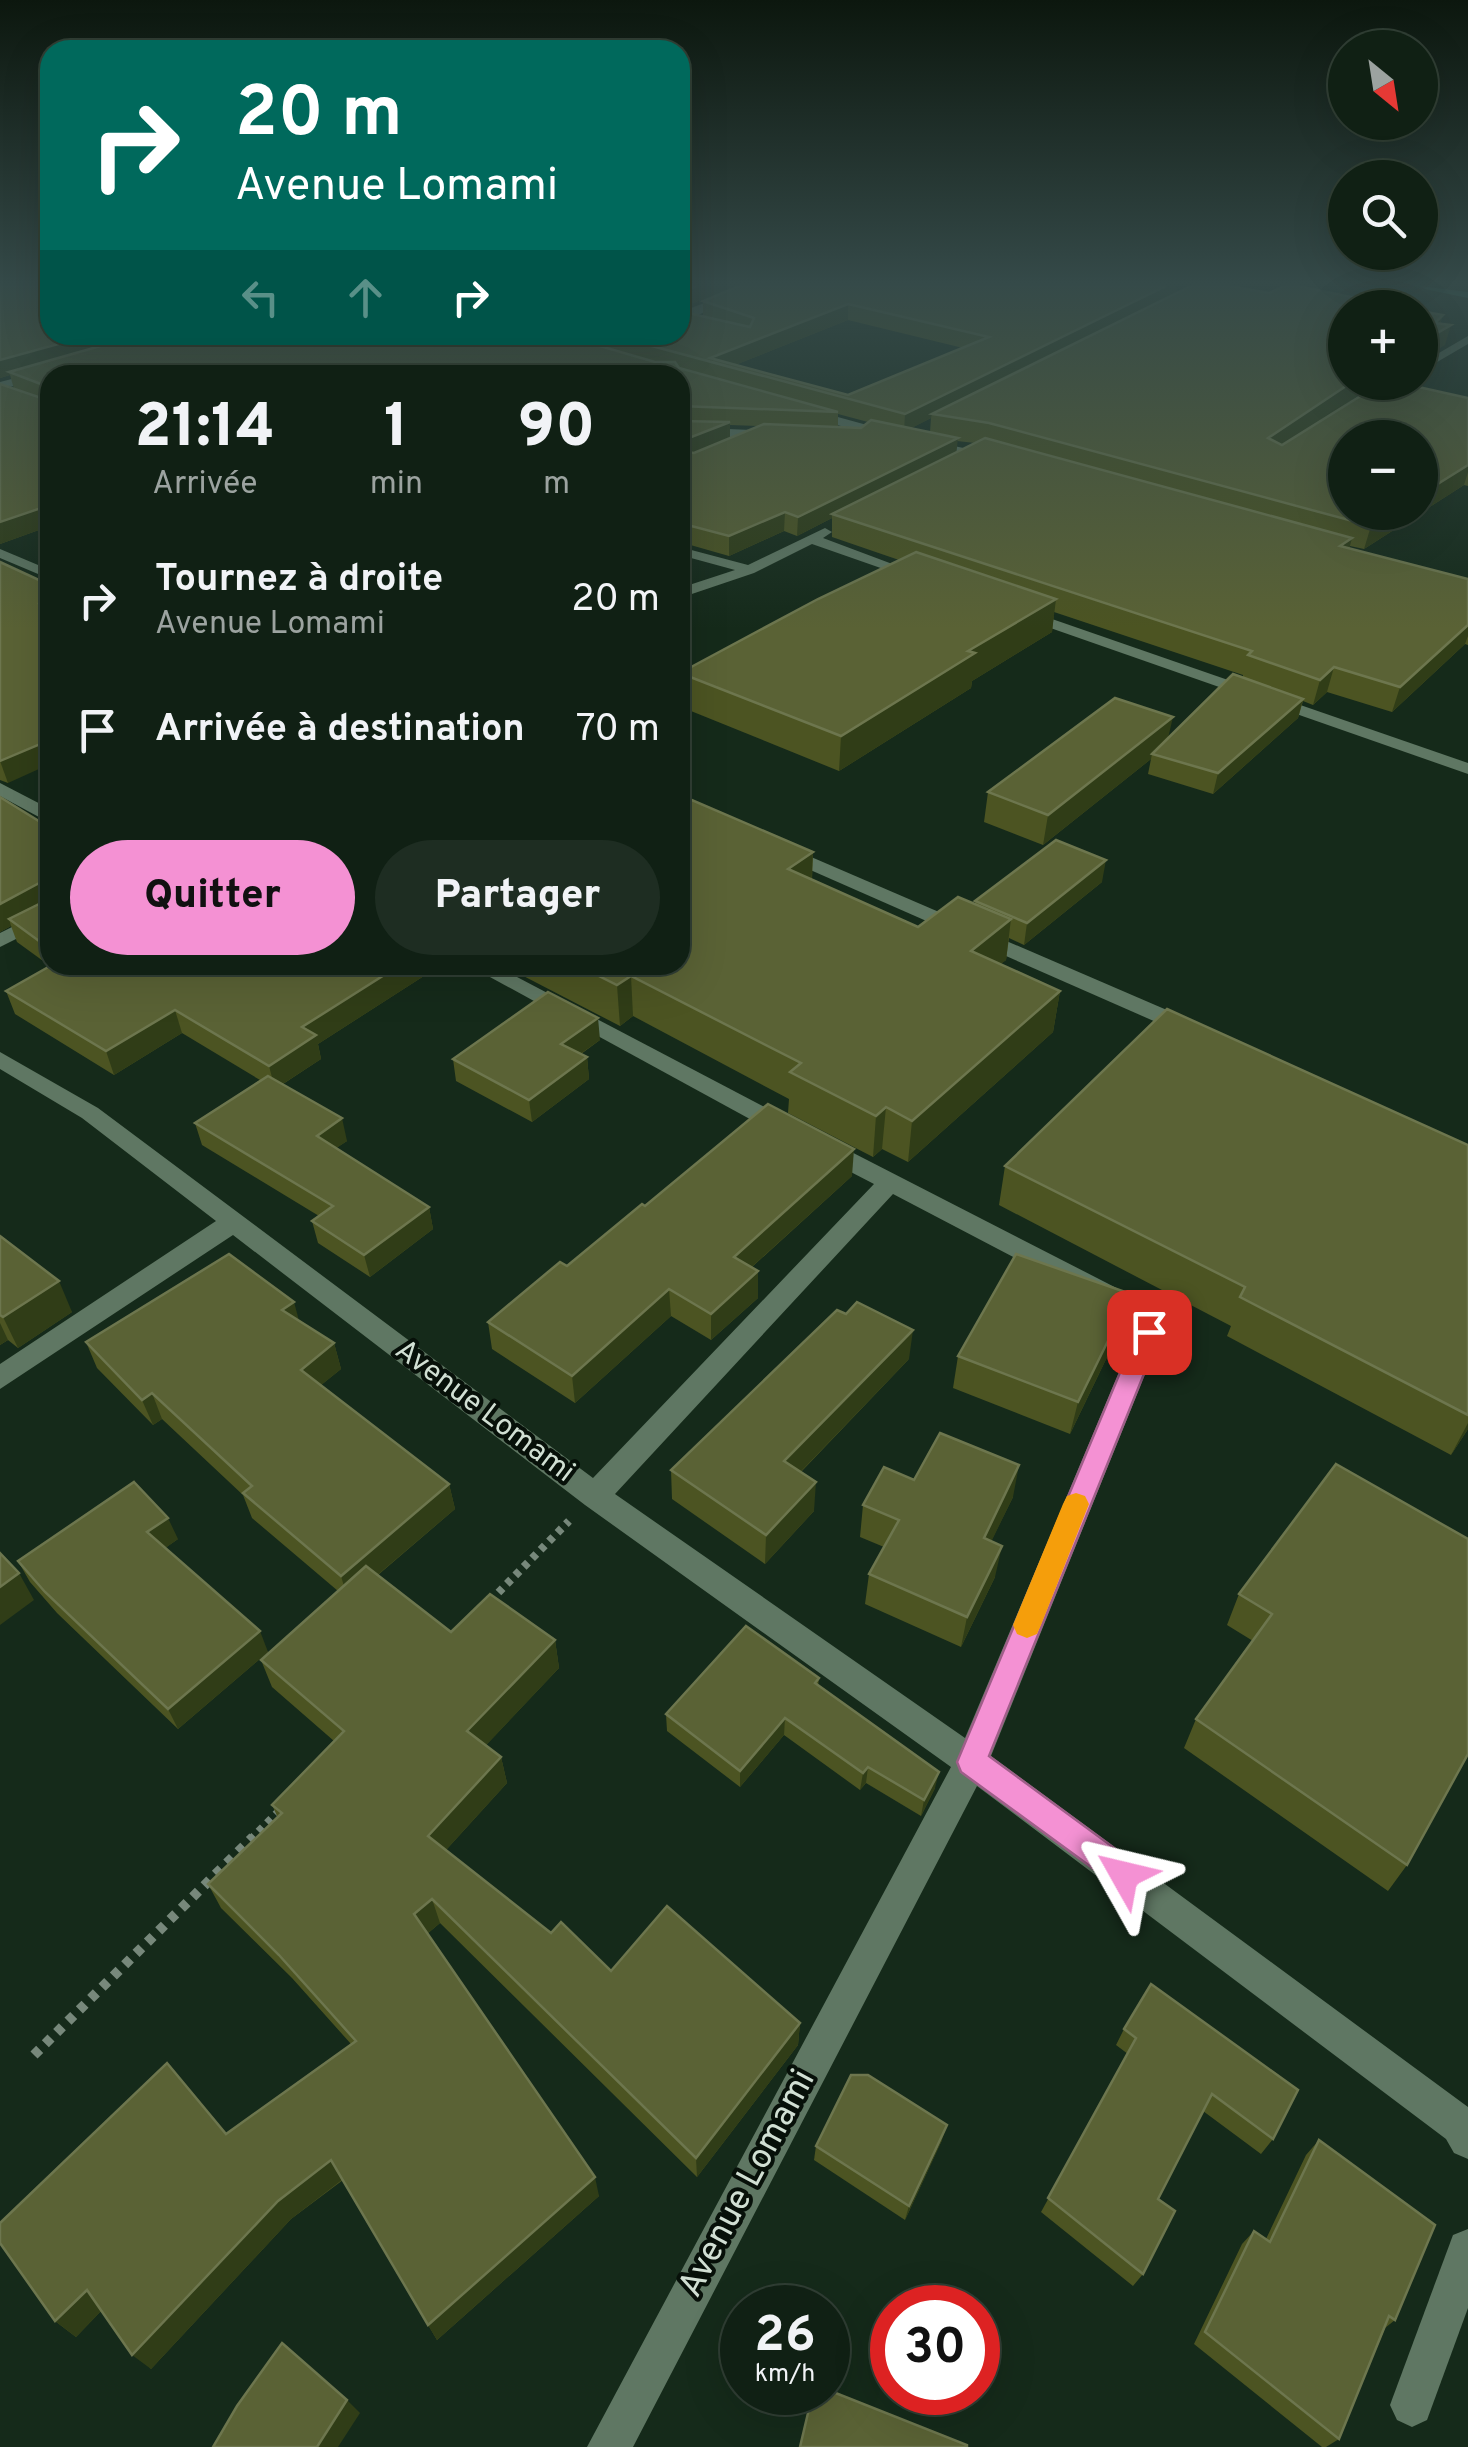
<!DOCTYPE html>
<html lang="fr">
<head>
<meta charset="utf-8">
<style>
  :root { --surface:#102014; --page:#1e2d22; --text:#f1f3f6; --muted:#9ca3a0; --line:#303e34; --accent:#f491d3 }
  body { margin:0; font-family:Overpass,sans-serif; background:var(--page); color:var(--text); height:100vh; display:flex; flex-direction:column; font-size:38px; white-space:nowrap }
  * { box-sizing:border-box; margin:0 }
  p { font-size:32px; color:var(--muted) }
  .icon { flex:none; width:55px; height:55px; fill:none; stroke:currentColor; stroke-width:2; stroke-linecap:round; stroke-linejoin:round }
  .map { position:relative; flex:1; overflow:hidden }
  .panel { position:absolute; left:40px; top:365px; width:650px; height:610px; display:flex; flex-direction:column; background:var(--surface); border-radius:30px; box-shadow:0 10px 40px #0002,0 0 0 2px var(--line) }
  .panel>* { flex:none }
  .guide { position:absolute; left:40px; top:40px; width:650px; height:305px; border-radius:30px; box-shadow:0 10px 40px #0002,0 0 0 2px var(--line); background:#00695c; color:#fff; overflow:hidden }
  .needle { width:65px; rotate:150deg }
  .fabs { position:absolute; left:1328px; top:30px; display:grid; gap:20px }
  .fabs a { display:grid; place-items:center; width:110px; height:110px; border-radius:50%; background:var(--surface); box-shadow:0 10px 40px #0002,0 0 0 2px var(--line); font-size:50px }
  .speed { position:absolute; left:720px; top:2285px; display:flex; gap:20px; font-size:50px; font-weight:700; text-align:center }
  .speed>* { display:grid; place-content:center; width:130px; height:130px; border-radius:50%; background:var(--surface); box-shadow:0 10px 40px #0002,0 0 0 2px var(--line); line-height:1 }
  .speed small { font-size:25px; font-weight:400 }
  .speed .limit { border:15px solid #d22; background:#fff; color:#111 }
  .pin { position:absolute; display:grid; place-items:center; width:85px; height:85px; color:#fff; margin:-42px; border-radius:20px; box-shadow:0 5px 15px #0006 }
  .me { position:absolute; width:110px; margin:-55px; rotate:307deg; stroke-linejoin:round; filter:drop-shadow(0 0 8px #0008) }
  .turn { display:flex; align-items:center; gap:35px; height:210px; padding:0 30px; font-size:45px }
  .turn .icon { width:130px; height:130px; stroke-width:2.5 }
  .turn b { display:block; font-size:70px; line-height:85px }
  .lanes { display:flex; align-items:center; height:95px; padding:0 30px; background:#0003; justify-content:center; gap:50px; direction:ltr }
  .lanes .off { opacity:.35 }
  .eta { display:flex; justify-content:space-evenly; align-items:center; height:170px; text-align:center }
  .eta b { font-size:60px; font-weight:800; line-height:70px }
  .cta { display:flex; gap:20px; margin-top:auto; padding:20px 30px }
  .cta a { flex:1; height:115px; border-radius:60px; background:var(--accent); color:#111; font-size:40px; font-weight:800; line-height:115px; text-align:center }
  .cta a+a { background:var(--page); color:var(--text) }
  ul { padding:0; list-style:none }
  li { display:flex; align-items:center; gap:30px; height:130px; padding:0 30px }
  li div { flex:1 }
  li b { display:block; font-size:38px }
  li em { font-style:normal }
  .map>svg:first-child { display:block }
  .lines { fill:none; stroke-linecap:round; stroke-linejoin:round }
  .path-far1 { stroke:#77887b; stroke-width:8; stroke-dasharray:6 6; stroke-linecap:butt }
  .path { stroke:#77887b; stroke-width:10; stroke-dasharray:8 8; stroke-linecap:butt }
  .minor { fill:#5f7763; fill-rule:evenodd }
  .major { fill:#3aa593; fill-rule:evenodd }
  .wall { fill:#4c5422; fill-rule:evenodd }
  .shaded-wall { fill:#303d17 }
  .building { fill:#5a6235; stroke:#6d764e; stroke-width:2.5; fill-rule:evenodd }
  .route { fill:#f491d3; stroke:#9f5e89; stroke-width:2.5 }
  .slow { fill:#f59e0b }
  .labels { text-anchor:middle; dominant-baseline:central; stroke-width:8; stroke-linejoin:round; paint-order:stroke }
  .street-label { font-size:30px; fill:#d1dfd3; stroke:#071009 }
  .near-street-label { font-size:35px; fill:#d1dfd3; stroke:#071009 }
</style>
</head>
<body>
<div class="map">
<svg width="1468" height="2447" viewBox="0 0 1468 2447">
  <rect width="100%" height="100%" fill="#152a1a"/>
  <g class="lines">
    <!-- path-far1 -->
    <g class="path-far1">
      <polyline points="490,1601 569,1521"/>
      <polyline points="250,1840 279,1811"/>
    </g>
    <!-- path -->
    <polyline class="path" points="34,2055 253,1837"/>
    <!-- minor -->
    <g class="minor">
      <polygon points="751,286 767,286 693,317 713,326 713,330 681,318 691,308"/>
      <polygon points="1468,336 1468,344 1420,372 1420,364"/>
      <polygon points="43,371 47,376 0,390 0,382"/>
      <polygon points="805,408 907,436 1001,456 995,460 906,444 801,415"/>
      <polygon points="680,427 775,431 781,435 775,439 680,435"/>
      <polygon points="825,528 832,532 823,538 927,577 915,580 812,544 754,573 680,598 680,588 735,570 680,555 680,547 748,565"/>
      <polygon points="0,549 50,570 50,579 0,558"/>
      <polygon points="1019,611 1029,611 1468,763 1468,774 1019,617"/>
      <polygon points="0,783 50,809 50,823 0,796"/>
      <polygon points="781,844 1197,1023 1200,1028 1189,1035 1181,1033 774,854 774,846"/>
      <polygon points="50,908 50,922 0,947 0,933"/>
      <polygon points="468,965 494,965 795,1123 799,1129 795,1135 779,1135"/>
      <path d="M0 1052 98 1108 593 1478 874 1184 814 1153 810 1147 814 1141H830L1136 1298 1156 1315 1162 1332 991 1756 1468 2107V2159L1454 2153 1446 2139 977 1786 633 2447H587L951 1767 585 1505 233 1235 0 1389V1364L216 1221 82 1118 0 1069ZM893 1194 1118 1312 1136 1332 965 1738 615 1494Z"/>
      <polygon points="1468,2229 1468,2308 1427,2420 1412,2427 1397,2420 1390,2405 1453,2235"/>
    </g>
    <!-- major -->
    <polygon class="major" points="1420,286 1468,292 1468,298 1425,289"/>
  </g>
  <!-- wall -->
  <g class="wall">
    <path d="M0 286 50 335H680V286H1177L1176 294 1357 396 1317 424 1468 398V486L1464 485 1364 549 1350 546 1349 548 1468 579V645L1465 644 1392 712 1327 692 1313 705 1303 701 1298 718 1213 794 1148 774 1151 759 1043 845 984 822 988 792 1168 738 1243 678V675L1054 612 1052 632 972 681 971 688 839 771 681 707 680 673 899 560 832 537V518L797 536 784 531 729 556 680 542V375H50V526L0 544V384L14 389 10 375 0 378ZM737 287 703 301V317L688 313 685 310 690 304ZM848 320 963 348 848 395 735 365ZM838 414 868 422 861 428 838 427ZM931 418 930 432 911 428ZM730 425 758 426 730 438ZM957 441 975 443 956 453Z"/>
    <polygon points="0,562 8,783 0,780"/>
    <polygon points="0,797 50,828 50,965 441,965 318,1044 321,1059 283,1084 347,1141 336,1148 429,1207 433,1229 370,1277 318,1243 312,1221 319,1216 202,1145 195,1123 260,1080 182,1033 114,1075 15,1014 6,991 50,966 17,942 11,926 0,932"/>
    <polygon points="813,852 812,880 918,927 975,904 975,901 1102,882 1024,945 1009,938 1006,960 1000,964 1060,991 1053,1032 908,1162 882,1149 873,1157 788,1113 789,1099 633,1016 620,1026 502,965 680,965"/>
    <polygon points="600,1040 581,1054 587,1057 589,1079 532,1122 456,1081 453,1059"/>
    <polygon points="1468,1145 1468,1429 1451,1455 1227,1336 1231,1326 999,1205 1005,1166"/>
    <polygon points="852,1176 752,1267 758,1271 758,1298 711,1340 671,1316 575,1403 492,1349 488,1322 567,1266 645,1206"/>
    <polygon points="0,1236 72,1312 18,1348 8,1340 0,1345"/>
    <polygon points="299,1320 334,1343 341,1369 321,1385 449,1484 455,1509 378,1575 451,1632 555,1640 559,1668 486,1745 501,1757 507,1783 446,1850 551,1933 611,1971 800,2023 798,2045 697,2177 440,1923 427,1934 599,2196 437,2340 343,2180 291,2219 151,2369 101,2311 76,2337 55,2321 226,2134 351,2044 292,1978 221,1908 208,1884 278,1818 272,1805 334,1741 272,1687 261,1660 338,1591 252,1518 243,1495 162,1419 153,1425 97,1368 86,1342"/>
    <polygon points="1122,1326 1070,1434 953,1388 958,1356"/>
    <polygon points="909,1359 801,1472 814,1511 765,1564 672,1499 671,1470"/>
    <polygon points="1336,1464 1407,1865 1388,1891 1184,1748 1196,1719 1253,1641 1227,1625 1239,1594"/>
    <polygon points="914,1480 1013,1497 991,1541 995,1577 961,1647 865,1604 869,1574 884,1547 860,1537 863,1505"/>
    <polygon points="178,1539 165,1548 268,1652 178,1729 57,1613 30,1582 18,1561"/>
    <polygon points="819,1678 818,1686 935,1788 921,1816 866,1783 860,1790 784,1735 740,1787 667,1731 666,1714"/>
    <polygon points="1124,2029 1273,2139 1261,2154 1203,2111 1158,2199 1143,2274 1133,2286 1041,2212 1128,2054 1116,2045"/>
    <polygon points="942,2140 905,2220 814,2160 816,2146"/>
    <polygon points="1319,2140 1395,2320 1385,2328 1339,2439 1326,2447 1322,2447 1194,2344 1242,2244 1254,2231 1266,2239 1306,2155"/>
  </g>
  <!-- shaded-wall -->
  <g class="shaded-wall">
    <polygon points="696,286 739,286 690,304 680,315 680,299 689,289"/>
    <polygon points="1166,286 1177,286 1176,296 932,414 931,418 904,432 905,414"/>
    <polygon points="848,304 848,320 730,367 710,358"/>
    <polygon points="1443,315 1438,332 1451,325 1445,345 1420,360 1420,343"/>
    <polygon points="91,335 155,335 9,372 10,375 0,378 0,360"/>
    <polygon points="1352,382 1381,382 1357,396 1263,460 1268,438"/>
    <polygon points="730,422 730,440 687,458 686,439"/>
    <polygon points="958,438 956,456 832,514 832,518 797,536 798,517"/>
    <polygon points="1468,465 1468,472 1464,485 1364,549 1371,526 1392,512 1420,512 1420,495"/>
    <polygon points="50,505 50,526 0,544 0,522"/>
    <polygon points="785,512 784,531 729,556 729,536"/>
    <polygon points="1352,538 1346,561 1340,546"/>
    <polygon points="1056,599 1052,632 972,681 971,688 839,771 841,736 968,651"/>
    <polygon points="50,600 50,623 40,604"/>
    <polygon points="1468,625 1468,636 1465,644 1392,712 1400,687"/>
    <polygon points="1334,667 1327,692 1313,705 1320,680"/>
    <polygon points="1303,699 1298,718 1213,794 1218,773"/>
    <polygon points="1173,717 1166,747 1152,754 1151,759 1043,845 1048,815"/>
    <polygon points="50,740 50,764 8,783 0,761"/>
    <polygon points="813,852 811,892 788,869"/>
    <polygon points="1106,860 1102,882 1024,945 1027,923"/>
    <polygon points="43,881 50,902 9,919 11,926 0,932 0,904"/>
    <polygon points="1011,919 1006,960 966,992 971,951"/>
    <polygon points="400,965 441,965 318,1044 321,1059 275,1089 269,1066 302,1027"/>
    <polygon points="631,976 633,1016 620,1026 617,985"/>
    <polygon points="1060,991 1053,1032 908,1162 912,1121"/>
    <polygon points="175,1010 182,1033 114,1075 106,1051"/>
    <polygon points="598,1018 600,1040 563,1066 561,1044"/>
    <polygon points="587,1057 589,1079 532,1122 529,1100"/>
    <polygon points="886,1107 882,1149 873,1157 876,1116"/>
    <polygon points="342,1118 347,1141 322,1158 317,1136"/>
    <polygon points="854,1149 852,1176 734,1283 734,1257"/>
    <polygon points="429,1207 433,1229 370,1277 364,1255"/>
    <polygon points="758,1271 758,1298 711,1340 711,1314"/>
    <polygon points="59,1281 72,1312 18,1348 3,1317"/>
    <polygon points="669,1289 671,1316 575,1403 572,1376"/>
    <polygon points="1131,1294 1122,1326 1070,1434 1078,1402"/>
    <polygon points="294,1302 301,1328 282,1310"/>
    <polygon points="0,1323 8,1340 0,1345"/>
    <polygon points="913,1330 909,1359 783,1490 784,1461"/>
    <polygon points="334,1343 341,1369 309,1395 301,1370"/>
    <polygon points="152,1393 162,1419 153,1425 142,1400"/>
    <polygon points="1468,1423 1468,1429 1451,1455"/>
    <polygon points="1019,1465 1013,1497 978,1569 984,1538"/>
    <polygon points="816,1482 814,1511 765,1564 766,1535"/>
    <polygon points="449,1484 455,1509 348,1600 341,1576"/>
    <polygon points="168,1518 178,1539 157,1554 147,1532"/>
    <polygon points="1002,1546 995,1577 961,1647 967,1617"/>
    <polygon points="19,1573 34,1600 0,1625 0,1587"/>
    <polygon points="260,1631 268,1652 178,1729 168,1709"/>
    <polygon points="555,1640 559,1668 474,1758 467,1731"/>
    <polygon points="785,1718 784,1735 740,1787 740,1771"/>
    <polygon points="501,1757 507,1783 436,1861 428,1836"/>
    <polygon points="868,1767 866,1783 860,1790 863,1773"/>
    <polygon points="939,1772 935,1788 921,1816 924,1800"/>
    <polygon points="432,1899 440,1923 422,1938 414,1914"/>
    <polygon points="800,2023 798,2045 697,2177 696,2158"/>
    <polygon points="947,2125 942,2140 905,2220 909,2206"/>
    <polygon points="331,2160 343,2179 291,2219 151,2369 132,2355 278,2201"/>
    <polygon points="595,2177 599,2196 437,2340 428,2325"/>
    <polygon points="87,2290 106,2306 76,2337 55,2321"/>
    <polygon points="347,2400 360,2413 338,2447 317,2447"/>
  </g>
  <!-- building -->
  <g class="building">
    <polygon points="0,286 50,286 50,335 91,335 0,360"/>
    <polygon points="680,286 696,286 689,289 680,299"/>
    <path d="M739 286H1166L905 414 611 335H680V305L688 313 750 327 754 318 703 301ZM848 304 989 337 848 395 710 358Z"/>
    <polygon points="1191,286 1230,286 1269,293 1284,286 1298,286 1404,308 1345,308 1345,382 1352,382 1268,438 1282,445 1383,382 1396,382 1468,398 1468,465 1420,495 1420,438 1345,438 1345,512 1392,512 1371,526 989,423 932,414"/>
    <polygon points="1420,311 1443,315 1435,323 1451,325 1420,343"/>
    <polygon points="139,335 562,335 655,362 675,362 679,368 838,412 680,406 680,375 50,375 50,505 0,522 0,384 47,400 46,386 9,372"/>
    <polygon points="871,420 958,438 798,517 785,512 729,536 680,523 680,421 730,422 686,439 687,452 694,453 764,424 861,428"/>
    <polygon points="985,438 1352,538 1340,546 1468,579 1468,625 1400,687 1334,667 1320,680 1248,655 1252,651 832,514"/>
    <polygon points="916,552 1056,599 968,651 975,653 841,736 680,673 818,599"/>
    <polygon points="0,562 50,585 50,600 40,604 50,610 50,740 0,761"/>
    <polygon points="1233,674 1303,699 1218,773 1152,754"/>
    <polygon points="1115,698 1173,717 1048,815 988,792"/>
    <polygon points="680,795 813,852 788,869 918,927 958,897 1011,919 971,951 1060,991 912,1121 886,1107 876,1116 790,1072 801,1063 631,976 617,985 577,965 680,965"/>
    <polygon points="0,797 50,828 50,949 9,919 43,902 43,881 0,904"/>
    <polygon points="1056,840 1106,860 1027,923 975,901"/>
    <polygon points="52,965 400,965 302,1027 316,1035 269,1066 175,1010 106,1051 6,991"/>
    <polygon points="548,992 598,1018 561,1044 587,1057 529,1100 453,1059"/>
    <polygon points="1167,1009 1468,1145 1468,1415 1240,1297 1245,1287 1005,1166"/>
    <polygon points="268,1076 342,1118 317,1136 429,1207 364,1255 312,1221 333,1206 195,1123"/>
    <polygon points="768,1104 854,1149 734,1257 758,1271 711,1314 669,1289 572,1376 488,1322 560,1262 567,1266 642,1204 645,1206"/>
    <polygon points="0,1236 59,1281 3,1317 0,1315"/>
    <polygon points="229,1254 294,1302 282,1310 334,1343 301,1370 449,1484 341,1576 243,1493 252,1486 152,1393 142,1400 86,1342"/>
    <polygon points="1016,1254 1131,1294 1078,1402 958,1356"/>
    <polygon points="857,1302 913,1330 784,1461 816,1482 766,1535 671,1470 837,1310 846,1314"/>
    <polygon points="940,1433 1019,1465 984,1538 1002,1546 967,1617 869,1574 899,1520 863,1505 884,1467 914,1480"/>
    <polygon points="1336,1464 1468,1539 1468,1754 1407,1865 1196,1719 1272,1614 1239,1594"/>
    <polygon points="134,1482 168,1518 147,1532 260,1631 168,1709 45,1592 18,1561"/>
    <polygon points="0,1553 19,1573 0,1587"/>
    <polygon points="366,1566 451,1632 490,1594 555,1640 467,1731 501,1757 428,1836 551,1933 561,1922 611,1971 667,1906 800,2023 696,2158 432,1899 414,1914 595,2177 428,2325 331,2160 278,2201 132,2355 87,2290 55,2321 0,2243 0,2223 167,2063 226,2134 356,2041 279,1955 208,1884 282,1813 272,1805 344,1731 261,1660"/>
    <polygon points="746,1626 819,1678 815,1683 939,1772 924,1800 868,1767 863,1773 785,1718 740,1771 666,1714"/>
    <polygon points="1151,1984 1298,2090 1273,2139 1212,2094 1158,2199 1175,2211 1143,2274 1048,2198 1136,2038 1124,2029"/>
    <polygon points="851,2075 868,2075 947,2125 909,2206 816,2146"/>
    <polygon points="1319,2140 1435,2225 1395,2320 1389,2316 1339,2439 1205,2332 1254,2231 1270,2242"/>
    <polygon points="282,2343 347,2400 317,2447 213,2447 237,2406"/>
    <polygon points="828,2390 967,2445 967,2447 800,2447 813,2392 828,2392"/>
  </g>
  <!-- sky -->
  <linearGradient id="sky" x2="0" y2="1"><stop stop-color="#0c170e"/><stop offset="0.45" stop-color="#354a49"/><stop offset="1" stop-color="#354a49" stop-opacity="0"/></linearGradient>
  <rect width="1468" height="629" fill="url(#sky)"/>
  <!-- route -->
  <polygon class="route" points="1149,1322 1158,1325 1161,1332 989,1756 1136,1864 1141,1875 1136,1886 1124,1891 961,1772 957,1762 1137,1332 1141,1325"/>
  <!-- slow -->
  <polygon class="slow" points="1076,1493 1085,1496 1089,1504 1041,1625 1037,1634 1027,1638 1017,1634 1013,1625 1063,1504 1067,1496"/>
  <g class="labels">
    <!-- street labels -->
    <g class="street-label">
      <text transform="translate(484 1412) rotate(37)">Avenue Lomami</text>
    </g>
    <!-- near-street labels -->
    <g class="near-street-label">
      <text transform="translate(748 2184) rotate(-62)">Avenue Lomami</text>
    </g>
  </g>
</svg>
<div class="fabs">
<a><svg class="needle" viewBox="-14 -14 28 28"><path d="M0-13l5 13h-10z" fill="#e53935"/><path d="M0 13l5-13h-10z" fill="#9ca3a0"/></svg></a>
<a><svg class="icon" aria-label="search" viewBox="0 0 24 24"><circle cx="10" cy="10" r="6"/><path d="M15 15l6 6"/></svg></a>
<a>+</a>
<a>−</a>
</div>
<div class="speed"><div>26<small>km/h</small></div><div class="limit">30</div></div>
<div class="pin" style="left:1149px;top:1332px;background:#d93025"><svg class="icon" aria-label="arrive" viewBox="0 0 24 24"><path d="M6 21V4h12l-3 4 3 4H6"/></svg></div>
<svg class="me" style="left:1124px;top:1875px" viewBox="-20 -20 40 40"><path d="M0-17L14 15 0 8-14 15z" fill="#f491d3" stroke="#fff" stroke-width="4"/></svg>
<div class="guide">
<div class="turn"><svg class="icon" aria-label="right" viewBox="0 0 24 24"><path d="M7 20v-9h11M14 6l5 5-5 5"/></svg><div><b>20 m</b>Avenue Lomami</div></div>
<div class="lanes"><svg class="icon off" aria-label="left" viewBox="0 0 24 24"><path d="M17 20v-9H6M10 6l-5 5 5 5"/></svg><svg class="icon off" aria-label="ahead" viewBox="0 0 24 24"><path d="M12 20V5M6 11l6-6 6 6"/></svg><svg class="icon" aria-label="right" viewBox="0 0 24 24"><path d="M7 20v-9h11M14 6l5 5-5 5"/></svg></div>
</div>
<section class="panel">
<div class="eta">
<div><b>21:14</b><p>Arrivée</p></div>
<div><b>1</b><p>min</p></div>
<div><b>90</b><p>m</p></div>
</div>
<ul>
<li><svg class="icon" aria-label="right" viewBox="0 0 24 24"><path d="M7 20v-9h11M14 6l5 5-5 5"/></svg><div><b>Tournez à droite</b><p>Avenue Lomami</p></div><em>20 m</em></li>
<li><svg class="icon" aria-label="arrive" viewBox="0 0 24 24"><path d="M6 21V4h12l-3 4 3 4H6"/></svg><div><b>Arrivée à destination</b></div><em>70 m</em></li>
</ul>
<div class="cta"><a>Quitter</a><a>Partager</a></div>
</section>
</div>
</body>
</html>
